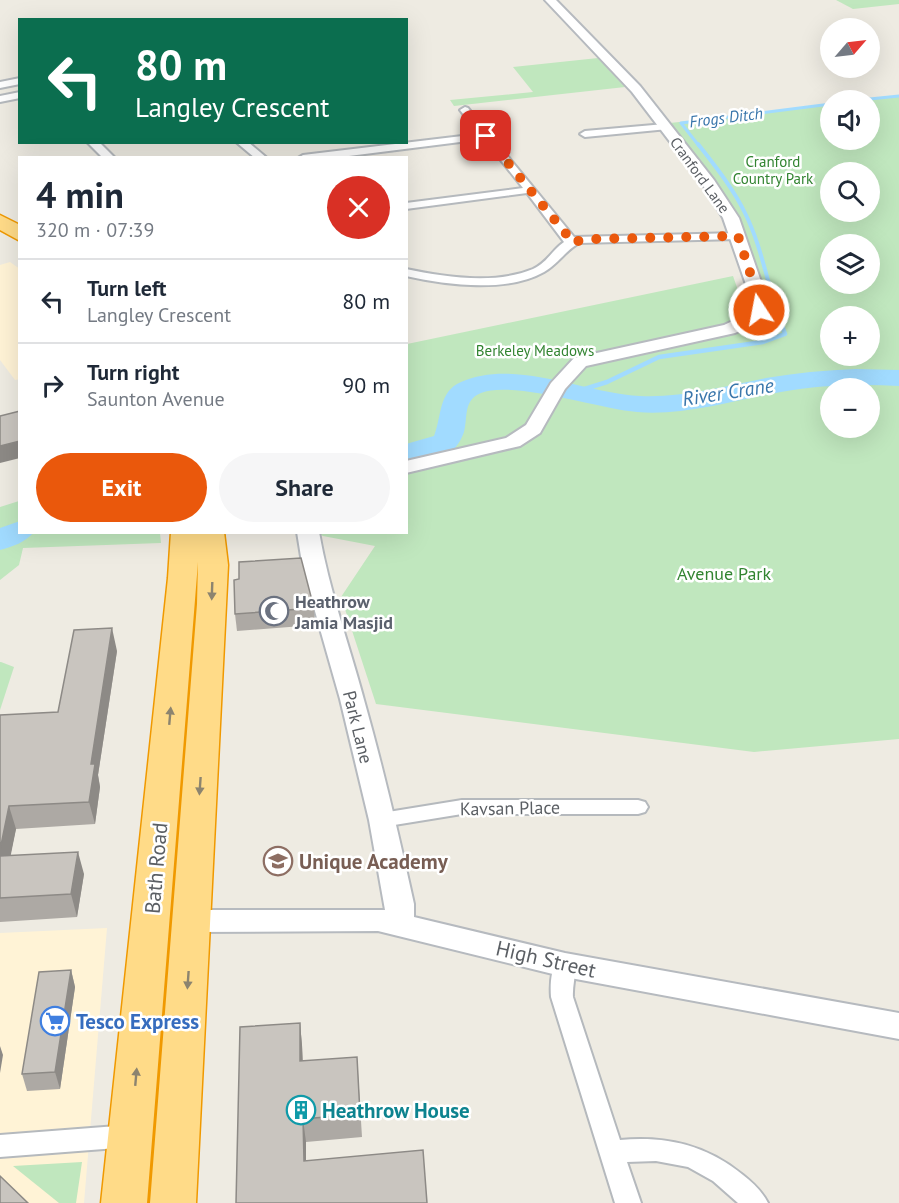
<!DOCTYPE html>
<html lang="en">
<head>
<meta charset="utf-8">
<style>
  :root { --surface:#fff; --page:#f6f6f7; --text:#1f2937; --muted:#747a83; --line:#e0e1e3; --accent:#ea580c }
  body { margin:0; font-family:"PT Sans",sans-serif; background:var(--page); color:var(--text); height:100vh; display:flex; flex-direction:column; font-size:22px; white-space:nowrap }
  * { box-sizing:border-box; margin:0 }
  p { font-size:20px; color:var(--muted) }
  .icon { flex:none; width:33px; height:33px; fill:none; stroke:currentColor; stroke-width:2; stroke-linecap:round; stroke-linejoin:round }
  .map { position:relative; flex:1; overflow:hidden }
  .side { position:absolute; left:18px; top:156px; width:390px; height:378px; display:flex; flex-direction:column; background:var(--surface); border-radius:0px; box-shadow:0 6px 24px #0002 }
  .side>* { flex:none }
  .banner { position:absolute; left:18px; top:18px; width:390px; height:126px; border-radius:0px; box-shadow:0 6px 24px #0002; background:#0b6e4f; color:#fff; overflow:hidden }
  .needle { width:39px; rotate:62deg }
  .tools { position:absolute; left:820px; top:18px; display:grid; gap:12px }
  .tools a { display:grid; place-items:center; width:60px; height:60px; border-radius:50%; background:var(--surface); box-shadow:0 6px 24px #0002; font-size:30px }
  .pin { position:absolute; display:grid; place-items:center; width:51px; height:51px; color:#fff; margin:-26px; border-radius:12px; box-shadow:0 3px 9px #0006 }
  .me { position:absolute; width:66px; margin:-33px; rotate:349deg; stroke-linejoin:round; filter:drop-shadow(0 0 4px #0008) }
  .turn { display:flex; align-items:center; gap:21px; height:126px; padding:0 18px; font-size:27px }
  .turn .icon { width:78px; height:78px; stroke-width:2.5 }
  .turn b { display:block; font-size:42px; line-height:51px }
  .round { display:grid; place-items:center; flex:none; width:63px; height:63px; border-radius:32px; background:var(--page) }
  .headline { display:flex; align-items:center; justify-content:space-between; height:102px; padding:0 18px }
  h1 { font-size:36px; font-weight:600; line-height:45px }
  .button { display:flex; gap:12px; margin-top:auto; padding:12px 18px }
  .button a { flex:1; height:69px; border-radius:36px; background:var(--accent); color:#fff; font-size:24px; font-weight:600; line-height:69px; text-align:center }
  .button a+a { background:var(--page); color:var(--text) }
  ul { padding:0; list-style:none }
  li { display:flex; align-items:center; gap:18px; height:84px; padding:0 18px; border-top:2px solid var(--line) }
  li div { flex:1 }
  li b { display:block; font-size:22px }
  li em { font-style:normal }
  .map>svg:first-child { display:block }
  .commercial { fill:#fff3d6 }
  .green { fill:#c0e7be; fill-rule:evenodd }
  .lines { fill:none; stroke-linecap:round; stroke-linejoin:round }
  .stream-far2 { stroke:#a1dbff; stroke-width:3 }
  .stream-far1 { stroke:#a1dbff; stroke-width:4 }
  .stream { stroke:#a1dbff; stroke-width:4.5 }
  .river { fill:#a1dbff; fill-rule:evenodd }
  .street-casing { stroke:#b5b9bd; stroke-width:4 }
  .secondary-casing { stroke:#b6babf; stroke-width:4 }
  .highway-casing { stroke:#f09900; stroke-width:3 }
  .street { fill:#fff; fill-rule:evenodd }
  .secondary { fill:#fff; fill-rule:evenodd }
  .highway { fill:#ffdb88; fill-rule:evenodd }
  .wall { fill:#ada9a4 }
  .shaded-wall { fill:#8d8a86 }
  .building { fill:#c9c5bf; stroke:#8d8a86; stroke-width:1.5 }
  .oneway { fill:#8c846f }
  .route { stroke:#ea580c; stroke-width:10; stroke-dasharray:0 18 }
  .labels { text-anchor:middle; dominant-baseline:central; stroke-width:5; stroke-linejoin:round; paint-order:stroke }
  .far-park-label { font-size:15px; fill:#328431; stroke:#fff }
  .far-street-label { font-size:15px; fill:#5b5f64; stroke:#fff }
  .far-water-label { font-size:16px; font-style:italic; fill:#3976ab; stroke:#fff }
  .park-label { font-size:18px; fill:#328431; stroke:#fff }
  .worship-label { font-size:18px; font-weight:bold; fill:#5b616d; stroke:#fff; text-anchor:start }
  .street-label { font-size:18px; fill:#5b5f64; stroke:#fff }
  .water-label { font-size:20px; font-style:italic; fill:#3976ab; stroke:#fff }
  .near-education-label { font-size:21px; font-weight:bold; fill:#785e54; stroke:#fff; text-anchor:start }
  .near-street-label { font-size:21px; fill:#5b5f64; stroke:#fff }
  .near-shop-label { font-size:21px; font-weight:bold; fill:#366cbe; stroke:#fff; text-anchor:start }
  .near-culture-label { font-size:21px; font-weight:bold; fill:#0d838f; stroke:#fff; text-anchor:start }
</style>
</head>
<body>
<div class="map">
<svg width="899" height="1203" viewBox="0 0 899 1203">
  <rect width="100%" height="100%" fill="#eeebe2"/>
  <!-- commercial -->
  <g class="commercial">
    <polygon points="10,262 20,269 20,379 15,380 0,360 0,265"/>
    <polygon points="107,928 84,1203 0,1203 0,933"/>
  </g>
  <!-- green -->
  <g class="green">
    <polygon points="836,0 899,0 899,4 853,9"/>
    <polygon points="598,58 625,87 454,106 450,100 533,92 513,67"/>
    <path d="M899 96V739L754 752 376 704 341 597 375 546 323 536 316 533 406 532 407 344 733 276 746 313 723 327 578 359 599 364C639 355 732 340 761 316 788 294 687 147 670 123L831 105V140H870V100H864ZM831 172H870V212H831ZM831 244H870V284H831ZM831 316H870V356H831ZM831 388H870V428H831Z"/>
    <polygon points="19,501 20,532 160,533 161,543 23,548 19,565 0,580 0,507"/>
    <polygon points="1,662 14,667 0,710 0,662"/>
    <polygon points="82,1162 76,1203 59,1203 13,1166"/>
  </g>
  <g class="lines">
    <!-- stream-far2 -->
    <g class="stream-far2">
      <polyline points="860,100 899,96"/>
      <polyline points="699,146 681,123 831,104"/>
    </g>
    <!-- stream-far1 -->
    <path class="stream-far1" d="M698 144C715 166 733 188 745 213 763 249 768 290 783 328"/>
    <!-- stream -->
    <polyline class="stream" points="575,392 607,382 659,357 763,342 785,334 782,326"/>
    <!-- river -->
    <g class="river">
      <path d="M856 369 899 370V386C860 384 820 385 781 392 734 400 685 416 637 412 599 409 512 380 481 393 463 400 468 417 464 432 462 438 459 443 455 448L406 462V444L434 436C442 416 438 392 461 382 514 358 584 393 640 396 682 398 724 386 766 378 795 373 825 370 856 369Z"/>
      <path d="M20 521V532H34C26 542 12 547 0 550V528Z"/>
    </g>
    <!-- street casing -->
    <g class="street-casing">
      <g id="street">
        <polygon points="20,78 20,84 0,88 0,82"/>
        <polygon points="20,92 20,98 0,102 0,96"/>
        <path d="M465 107 468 108 574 237 738 233 744 236 738 239 579 243C565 251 558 264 544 272 507 293 446 285 406 276V269C445 277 495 285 533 269 548 262 552 250 564 242L527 193 406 209V203L523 188 484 139 333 158H298L303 155 479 134 460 110Z"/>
        <polygon points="665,124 670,127 668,129 585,137 580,134 585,131"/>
        <polygon points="87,142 99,142 115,158 103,158"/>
        <polygon points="236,142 248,142 267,158 255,158"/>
        <polygon points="462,800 638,800 645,802 648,807 645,812 638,814 462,814 382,827 375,825 372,820 375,815 382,813"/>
        <path d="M565 956 573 959C578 970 572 984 573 997L620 1140C667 1136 706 1145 743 1175 753 1183 762 1191 768 1203H738L713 1181 688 1167 656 1161 627 1162 641 1203H615L551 997C550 984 551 971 557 959Z"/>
        <polygon points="130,1125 139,1128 142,1136 139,1144 130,1147 0,1157 0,1135"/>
      </g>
    </g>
    <!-- secondary casing -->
    <g class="secondary-casing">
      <g id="secondary">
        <polygon points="545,0 556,0 640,86 714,180 739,218 767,299 767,310 751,326 735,333 586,366 565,389 540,433 520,446 406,473 406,461 506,438 526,425 551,383 574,358 724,325 739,318 751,309 751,299 723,218 703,185 632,92"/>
        <path d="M297 532H319C329 590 349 644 364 700 383 767 399 836 414 904V917L565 953 899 1013V1039L565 977 378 931 192 932 182 929 178 921 182 913 192 910H385L369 820 340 699 303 569Z"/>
      </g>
    </g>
    <!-- highway casing -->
    <g class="highway-casing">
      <g id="highway">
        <polygon points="0,215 20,225 20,241 0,230"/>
        <polygon points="171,532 224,532 228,565 196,1203 150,1203 197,604 198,562 147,1203 101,1203 168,578"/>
      </g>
    </g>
    <!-- street -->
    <use href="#street" class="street"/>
    <!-- secondary -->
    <use href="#secondary" class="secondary"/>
    <!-- highway -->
    <use href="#highway" class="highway"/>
  </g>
  <!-- wall -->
  <g class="wall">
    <polygon points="314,608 315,625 237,631 235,614"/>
    <polygon points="117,651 98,775 100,787 95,824 16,829 10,856 84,874 77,917 0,922 0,715 58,712"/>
    <polygon points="71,970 75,987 60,1089 27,1091 22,1074"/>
    <polygon points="300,1023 302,1045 303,1061 357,1057 362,1137 306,1142 306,1160 236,1203"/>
  </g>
  <!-- shaded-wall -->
  <g class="shaded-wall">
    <polygon points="20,441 20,458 0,463 0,446"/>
    <polygon points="112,628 117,651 98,775 100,787 95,824 89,802 91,764"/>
    <polygon points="9,806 16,829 6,879 0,860 0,850"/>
    <polygon points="78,852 84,874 77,917 71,894"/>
    <polygon points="71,970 75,987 60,1089 55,1072"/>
    <polygon points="300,1023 302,1045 303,1084 300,1061"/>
    <polygon points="0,1046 3,1055 0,1073"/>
    <polygon points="303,1119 306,1142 306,1183 304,1161"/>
  </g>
  <!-- building -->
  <g class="building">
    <polygon points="20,411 20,441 0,446 0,416"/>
    <polygon points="301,558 314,608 235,614 234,580 239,579 239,562"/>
    <polygon points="112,628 91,764 95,764 89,802 9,806 0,850 0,715 58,712 74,630"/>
    <polygon points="78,852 71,894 0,898 0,856"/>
    <polygon points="71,970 55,1072 22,1074 39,972"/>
    <polygon points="300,1023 300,1061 357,1057 360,1114 303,1119 304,1161 423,1150 427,1203 236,1203 240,1027"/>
    <polygon points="0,1176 28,1203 0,1203"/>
  </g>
  <!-- one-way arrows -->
  <defs><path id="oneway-solid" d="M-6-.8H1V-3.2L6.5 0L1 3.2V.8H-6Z" transform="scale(1.5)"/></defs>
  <g class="oneway">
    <use href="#oneway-solid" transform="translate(212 591) rotate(92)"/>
    <use href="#oneway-solid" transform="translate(170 716) rotate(-85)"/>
    <use href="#oneway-solid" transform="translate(200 786) rotate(94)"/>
    <use href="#oneway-solid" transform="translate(188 980) rotate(94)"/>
    <use href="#oneway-solid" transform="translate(136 1077) rotate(-85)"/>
  </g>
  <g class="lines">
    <!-- route -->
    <polyline class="route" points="486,136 567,235 570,242 593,239 738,236 759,300 759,310"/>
  </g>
  <!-- icons -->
  <defs>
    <g id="mosque-ring" transform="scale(1.5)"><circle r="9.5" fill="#fff" stroke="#6b7280" stroke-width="1.5"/><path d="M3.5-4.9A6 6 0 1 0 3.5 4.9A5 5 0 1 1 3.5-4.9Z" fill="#6b7280"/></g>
    <g id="school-ring" transform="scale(1.5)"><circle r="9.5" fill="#fff" stroke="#8d6e63" stroke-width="1.5"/><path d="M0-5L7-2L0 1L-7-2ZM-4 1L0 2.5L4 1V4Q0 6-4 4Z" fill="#8d6e63"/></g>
    <g id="supermarket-ring" transform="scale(1.5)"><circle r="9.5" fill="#fff" stroke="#3f7fe0" stroke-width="1.5"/><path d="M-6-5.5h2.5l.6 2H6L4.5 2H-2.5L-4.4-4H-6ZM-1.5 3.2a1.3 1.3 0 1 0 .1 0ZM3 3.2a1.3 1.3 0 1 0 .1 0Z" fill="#3f7fe0"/></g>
    <g id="building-ring" transform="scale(1.5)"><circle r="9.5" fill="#fff" stroke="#0f9aa8" stroke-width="1.5"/><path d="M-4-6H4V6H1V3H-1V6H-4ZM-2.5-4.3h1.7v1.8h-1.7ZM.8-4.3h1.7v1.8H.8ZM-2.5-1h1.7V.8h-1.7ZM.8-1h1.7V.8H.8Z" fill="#0f9aa8"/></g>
  </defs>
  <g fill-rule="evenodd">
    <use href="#mosque-ring" x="274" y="611"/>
    <use href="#school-ring" x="278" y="861"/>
    <use href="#supermarket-ring" x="55" y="1021"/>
    <use href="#building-ring" x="301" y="1110"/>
  </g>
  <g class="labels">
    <!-- far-park labels -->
    <g class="far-park-label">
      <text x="773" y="161">Cranford<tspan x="773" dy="17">Country Park</tspan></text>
      <text x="535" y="350">Berkeley Meadows</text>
    </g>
    <!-- far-street labels -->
    <g class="far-street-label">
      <text transform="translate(700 175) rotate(54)">Cranford Lane</text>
    </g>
    <!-- far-water labels -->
    <g class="far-water-label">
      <text transform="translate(726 117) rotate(-7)">Frogs Ditch</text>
    </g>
    <!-- park labels -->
    <g class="park-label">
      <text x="724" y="573">Avenue Park</text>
    </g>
    <!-- worship labels -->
    <g class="worship-label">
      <text x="295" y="601">Heathrow<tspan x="295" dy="21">Jamia Masjid</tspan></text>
    </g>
    <!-- street labels -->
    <g class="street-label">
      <text transform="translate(358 727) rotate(76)">Park Lane</text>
      <text transform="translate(510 808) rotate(-1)">Kavsan Place</text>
    </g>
    <!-- water labels -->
    <g class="water-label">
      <text transform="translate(728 392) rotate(-9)">River Crane</text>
    </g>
    <!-- near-education labels -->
    <g class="near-education-label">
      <text x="299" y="861">Unique Academy</text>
    </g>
    <!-- near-street labels -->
    <g class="near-street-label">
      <text transform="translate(156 868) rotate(-85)">Bath Road</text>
      <text transform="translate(546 959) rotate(13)">High Street</text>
    </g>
    <!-- near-shop labels -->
    <g class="near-shop-label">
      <text x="76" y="1021">Tesco Express</text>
    </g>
    <!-- near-culture labels -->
    <g class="near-culture-label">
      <text x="322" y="1110">Heathrow House</text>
    </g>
  </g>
</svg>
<div class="tools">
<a><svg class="needle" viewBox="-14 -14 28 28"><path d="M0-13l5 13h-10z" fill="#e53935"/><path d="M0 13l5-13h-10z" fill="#747a83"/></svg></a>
<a><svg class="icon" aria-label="sound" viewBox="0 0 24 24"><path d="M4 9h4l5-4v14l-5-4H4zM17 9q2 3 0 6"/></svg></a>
<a><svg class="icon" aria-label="search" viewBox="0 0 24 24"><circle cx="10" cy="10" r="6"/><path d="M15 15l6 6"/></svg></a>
<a><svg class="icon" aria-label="layers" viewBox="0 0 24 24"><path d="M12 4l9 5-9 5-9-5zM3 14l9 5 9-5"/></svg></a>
<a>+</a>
<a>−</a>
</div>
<div class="pin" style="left:486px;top:136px;background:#d93025"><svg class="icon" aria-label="arrive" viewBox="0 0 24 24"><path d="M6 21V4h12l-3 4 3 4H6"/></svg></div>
<svg class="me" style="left:759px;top:310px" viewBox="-20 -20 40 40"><circle r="17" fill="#ea580c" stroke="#fff" stroke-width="3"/><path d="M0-11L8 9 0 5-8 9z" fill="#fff"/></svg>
<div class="banner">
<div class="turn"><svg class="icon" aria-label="left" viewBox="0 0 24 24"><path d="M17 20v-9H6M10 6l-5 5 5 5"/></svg><div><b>80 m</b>Langley Crescent</div></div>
</div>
<section class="side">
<div class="headline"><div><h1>4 min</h1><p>320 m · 07:39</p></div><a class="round" style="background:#d93025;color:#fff"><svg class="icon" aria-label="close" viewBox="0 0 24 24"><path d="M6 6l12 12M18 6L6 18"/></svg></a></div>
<ul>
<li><svg class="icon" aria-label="left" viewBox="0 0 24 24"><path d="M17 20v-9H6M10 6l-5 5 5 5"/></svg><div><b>Turn left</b><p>Langley Crescent</p></div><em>80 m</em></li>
<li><svg class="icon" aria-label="right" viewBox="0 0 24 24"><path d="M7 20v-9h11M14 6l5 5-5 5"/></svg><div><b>Turn right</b><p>Saunton Avenue</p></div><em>90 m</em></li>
</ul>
<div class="button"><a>Exit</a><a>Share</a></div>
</section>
</div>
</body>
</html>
